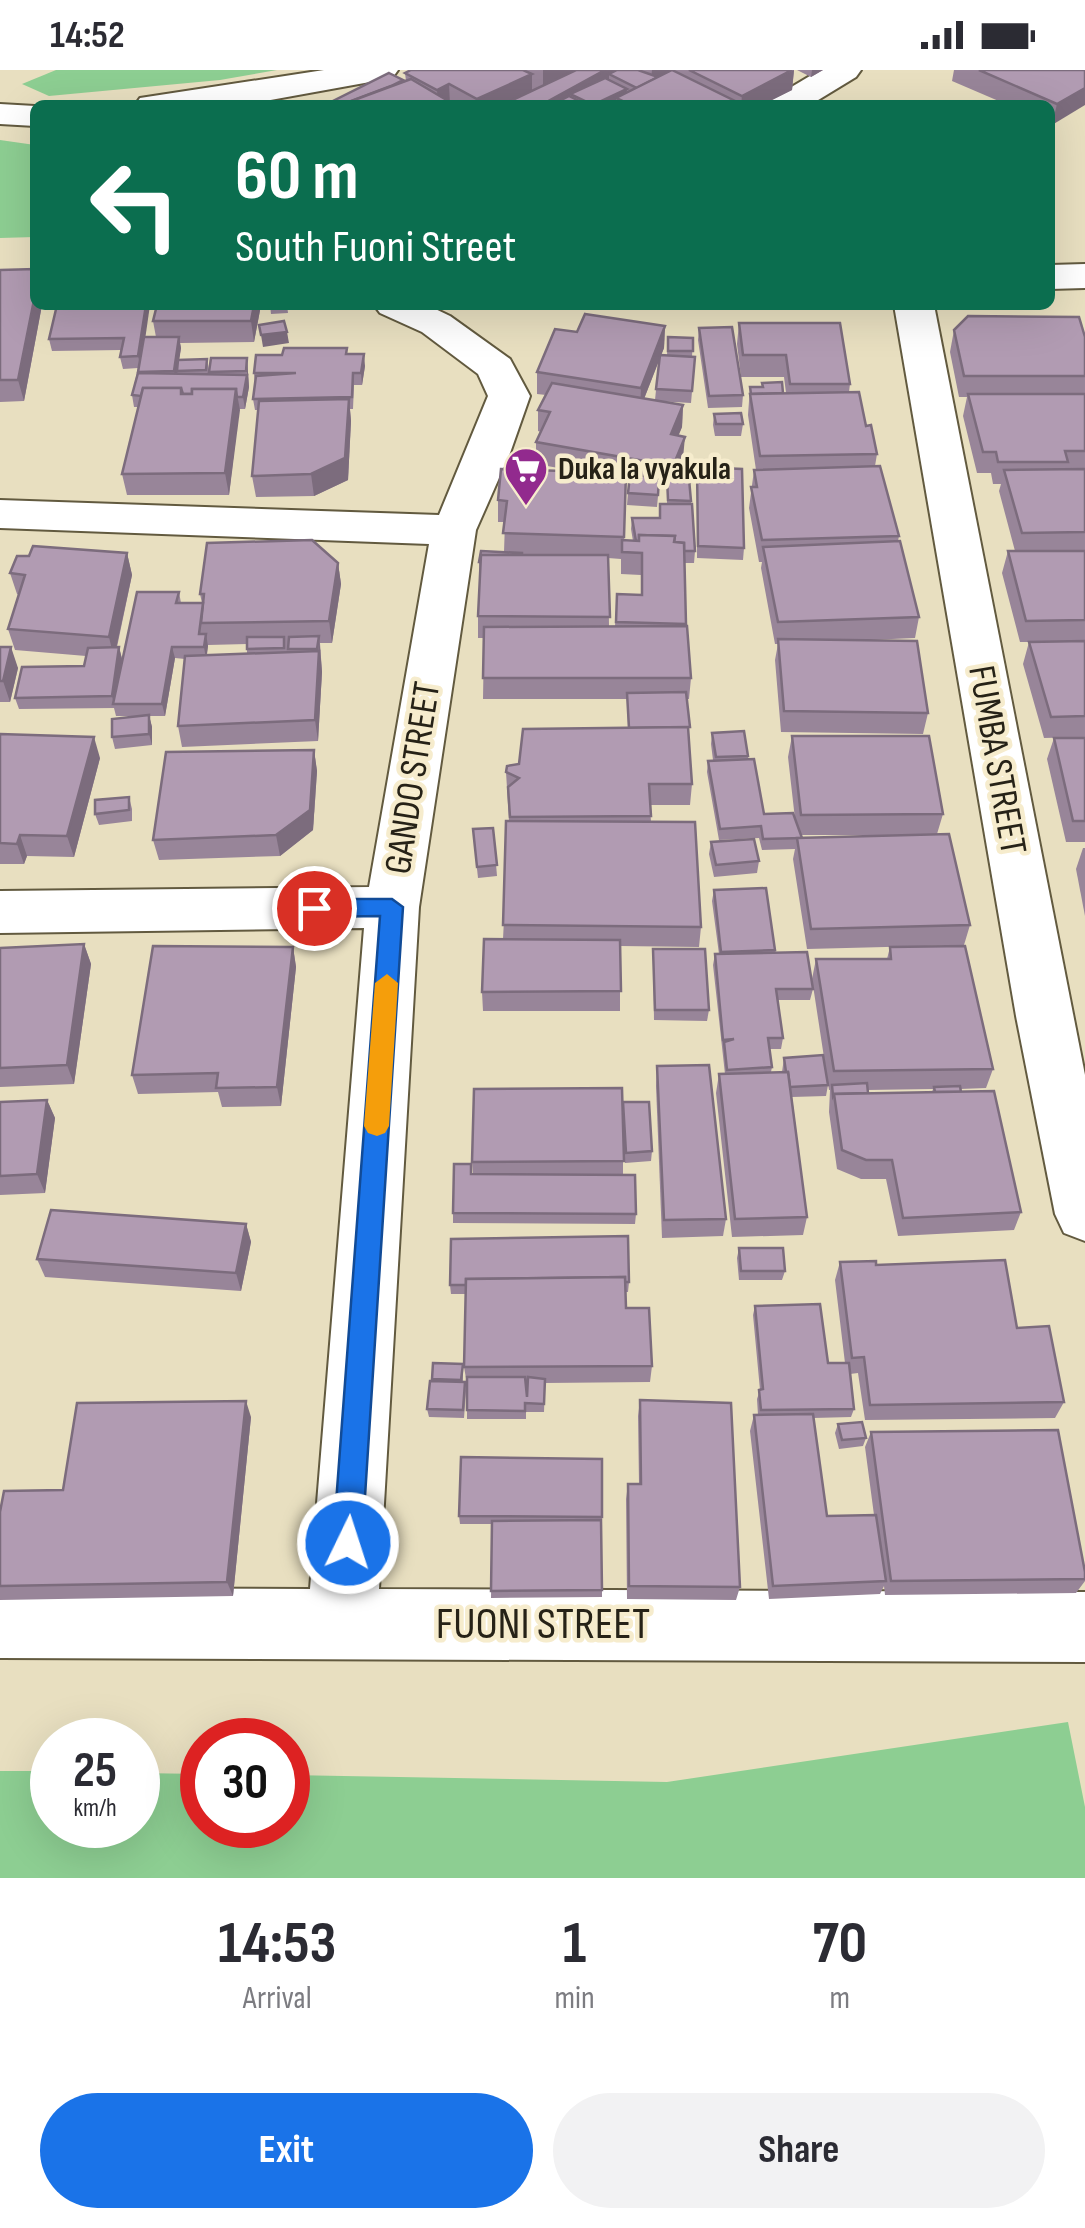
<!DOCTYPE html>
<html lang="en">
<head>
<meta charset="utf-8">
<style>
  :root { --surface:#fff; --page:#f2f2f3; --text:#2b2b33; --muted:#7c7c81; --accent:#1a73e8 }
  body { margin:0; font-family:"Sofia Sans Condensed",sans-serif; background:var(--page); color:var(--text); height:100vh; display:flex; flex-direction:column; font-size:38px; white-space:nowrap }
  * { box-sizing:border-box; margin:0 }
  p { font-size:32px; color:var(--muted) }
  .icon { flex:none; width:55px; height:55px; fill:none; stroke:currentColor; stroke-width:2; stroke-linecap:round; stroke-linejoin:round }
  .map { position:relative; height:1808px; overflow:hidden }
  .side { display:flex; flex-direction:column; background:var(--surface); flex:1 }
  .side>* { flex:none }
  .guide { position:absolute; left:30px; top:30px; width:1025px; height:210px; border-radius:15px; box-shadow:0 10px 40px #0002; background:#0b6e4f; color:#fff; overflow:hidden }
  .speed { position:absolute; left:30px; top:1648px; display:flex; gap:20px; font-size:50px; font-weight:700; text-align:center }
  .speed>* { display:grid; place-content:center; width:130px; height:130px; border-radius:50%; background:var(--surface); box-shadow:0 10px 40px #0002; line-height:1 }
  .speed small { font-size:25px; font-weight:400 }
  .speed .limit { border:15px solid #d22; background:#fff; color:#111 }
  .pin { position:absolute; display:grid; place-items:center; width:85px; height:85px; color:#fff; margin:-42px; border:5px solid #fff; border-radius:50%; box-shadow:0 2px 10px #0007 }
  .me { position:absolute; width:110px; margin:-55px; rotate:4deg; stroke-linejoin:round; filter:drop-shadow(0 0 8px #0008) }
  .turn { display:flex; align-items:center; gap:35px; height:210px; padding:0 40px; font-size:45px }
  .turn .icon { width:130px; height:130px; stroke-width:2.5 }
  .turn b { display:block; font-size:70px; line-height:85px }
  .eta { display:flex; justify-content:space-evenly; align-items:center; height:170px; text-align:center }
  .eta b { font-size:60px; font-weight:700; line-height:70px }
  .button { display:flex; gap:20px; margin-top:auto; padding:20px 40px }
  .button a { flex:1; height:115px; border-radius:60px; background:var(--accent); color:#fff; font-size:40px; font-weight:700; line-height:115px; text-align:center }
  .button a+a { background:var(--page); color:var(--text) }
  .status { display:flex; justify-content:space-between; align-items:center; height:70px; padding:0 50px; background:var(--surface); direction:ltr }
  .status svg { height:28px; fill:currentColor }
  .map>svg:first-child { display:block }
  .green { fill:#8dce92 }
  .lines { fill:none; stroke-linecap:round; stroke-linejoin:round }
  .minor-casing { stroke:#625a3f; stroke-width:4 }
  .minor { fill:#fff; fill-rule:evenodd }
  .wall { fill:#988599; fill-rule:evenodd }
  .shaded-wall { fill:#7c6c7d }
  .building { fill:#b19bb2; stroke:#7c6c7d; stroke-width:2.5 }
  .route { fill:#1a73e8; stroke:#114b97; stroke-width:2.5 }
  .slow { fill:#f59e0b }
  .labels { text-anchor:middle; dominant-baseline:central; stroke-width:9; stroke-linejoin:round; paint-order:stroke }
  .far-poi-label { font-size:32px; font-weight:bold; fill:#262217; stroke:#f6eccd; text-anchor:start }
  .street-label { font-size:38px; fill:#262217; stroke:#f6eccd }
  .near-street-label { font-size:45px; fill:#262217; stroke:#f6eccd }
</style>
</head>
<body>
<div class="status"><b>14:52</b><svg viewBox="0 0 49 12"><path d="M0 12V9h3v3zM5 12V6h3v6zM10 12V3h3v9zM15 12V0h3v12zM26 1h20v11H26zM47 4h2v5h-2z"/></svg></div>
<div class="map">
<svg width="1085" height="1808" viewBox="0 0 1085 1808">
  <rect width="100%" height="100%" fill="#e8dfc0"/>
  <!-- green -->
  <g class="green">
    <polygon points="56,0 277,0 220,10 49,26 22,14"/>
    <polygon points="0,70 35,75 35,167 0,168"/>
    <polygon points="1068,1652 1085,1737 1085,1808 0,1808 0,1701 52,1701 52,1755 138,1755 138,1703 202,1704 202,1755 288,1755 288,1705 667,1712"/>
  </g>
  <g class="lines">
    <!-- minor casing -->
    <g class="minor-casing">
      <g id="minor">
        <polygon points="324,0 398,0 393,7 381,10 243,35 135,35 140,28"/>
        <polygon points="820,0 861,0 856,7 810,35 768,35 773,28"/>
        <polygon points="0,34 35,36 35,56 0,54"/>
        <polygon points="1085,194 1085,218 1050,219 1050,195"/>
        <polygon points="374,235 427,235 450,246 510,289 530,326 510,383 476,460 419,837 379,1519 1085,1522 1085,1592 0,1588 0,1518 310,1519 364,858 0,863 0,821 369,817 429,474 0,458 0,430 439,445 488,326 478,304 422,262 380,243"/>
        <polygon points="894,235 934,235 1085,1005 1085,1171 1064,1163 1055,1144 1016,946"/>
      </g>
    </g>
    <!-- minor -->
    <use href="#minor" class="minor"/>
  </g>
  <!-- wall -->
  <g class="wall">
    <polygon points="411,0 794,0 792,20 762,35 333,35 333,31 406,11 405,3"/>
    <polygon points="797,0 823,0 811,7"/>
    <polygon points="954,0 1085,0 1052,55 1050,54 1050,35 1008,35 952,11"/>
    <polygon points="0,200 35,235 42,235 24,331 0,332"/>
    <polygon points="157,235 261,235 254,272 180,273 181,278 179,289 207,289 209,300 247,288 249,317 245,339 239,339 229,425 127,425 122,404 138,337 134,337 132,325 138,298 123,299 120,287 121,280 52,281 49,269 156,267 153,251"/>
    <polygon points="270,235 287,235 288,243 271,244"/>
    <polygon points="739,253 850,314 849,322 877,384 875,396 899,466 898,471 919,547 915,568 869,570 928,643 923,664 781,662 775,590 778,574 775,574 761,498 762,492 759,492 749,438 754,400 756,400 748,345 750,317 786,323 784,307 741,307 737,274"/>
    <path d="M665 256 664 278 661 285H667L668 267 693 268 692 287H695L691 333 656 331 683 335 682 357 678 366 683 388 675 409 691 431 695 481 694 493H685L686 556 691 608 689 629H687L692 714 690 735H650L651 752 701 857 699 877 620 876V941H483L482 922 503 869 509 751 506 702 519 694 628 658 627 629H483L484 568H478V546L480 504 479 492 504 482 505 452H498V430L581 402 536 394V372L541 362 538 361V340L546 325 537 324V302L577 262ZM659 290 655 330 644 329ZM626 410H629L627 435 657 437 659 415 667 417V434H660L659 448H632L631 459 633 471H624ZM608 488 621 489V504L641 505V524H617L615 556H609Z"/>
    <polygon points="699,258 743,325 742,337 708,338 698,270"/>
    <polygon points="954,260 1085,267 1085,667 1044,668 1023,594 1029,572 1065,572 1020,572 1002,503 1008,481 1015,481 999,421 1001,414 993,414 991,403 977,403 963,346 967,327 959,327 950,282"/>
    <polygon points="347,284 365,296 362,315 354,315 353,339 350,339 351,351 348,410 314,426 256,427 252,406 258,340 255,340 253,329 255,314 254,303"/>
    <polygon points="714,344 743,354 741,366 715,366 713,355"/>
    <polygon points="697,397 744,478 743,490 697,488"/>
    <path d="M127 483 132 505 117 577H119L122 589 179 522 181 533H202L200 524 338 493 341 514 332 573H320L322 602 318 671 182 677 178 656 185 589 175 588 165 646H149L152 657V675L115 679 112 667 142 646H116L114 638 19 639 15 628 84 596 86 586 15 580 8 559 19 525 17 524 10 503ZM247 574V584L207 585 208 575Z"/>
    <polygon points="0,577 18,598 10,632 0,632"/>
    <path d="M712 663 748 686V689L764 744 795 749 788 687 792 666 943 744 937 764 970 855 964 875 807 879 793 789 795 779 762 780 759 768 719 770 707 702 708 691 713 690 711 674ZM801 765H910L802 768Z"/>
    <polygon points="0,664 100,688 74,787 27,786 24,794 0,794"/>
    <polygon points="1054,668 1085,668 1085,772 1066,772 1047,689"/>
    <polygon points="314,680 317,701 313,760 280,786 159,790 153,770"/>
    <polygon points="129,727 132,739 132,751 99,755 95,744"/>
    <polygon points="493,758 497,806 478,808 474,771"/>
    <polygon points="711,772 759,791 757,803 714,807 709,784"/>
    <polygon points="1083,778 1085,778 1085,846 1076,799"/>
    <polygon points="714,820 813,919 810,930 777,930 783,968 781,979 770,979 772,997 771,1002 782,1002 784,988 828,1015 826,1026 792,1027 807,1147 803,1165 732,1167 716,1023 719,1004 725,1004 713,895 715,884 719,884 712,831"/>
    <polygon points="84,874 91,894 74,1014 0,1017 0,878"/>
    <polygon points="293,877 296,897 281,1036 222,1037 218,1022 138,1024 132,1005"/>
    <path d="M890 877 993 999 986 1018 960 1019 1021 1142 1014 1160 898 1166 886 1109H861L837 1099 829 1042 830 1020H829L812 909 816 889H887ZM933 1019 932 1022 868 1023 867 1020Z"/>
    <polygon points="653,879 709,940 707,951 654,950"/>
    <polygon points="657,996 726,1149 723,1166 662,1168 656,1016"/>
    <polygon points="47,1030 55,1048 45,1123 0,1125 0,1032"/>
    <polygon points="622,1039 652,1081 651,1091 625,1093 623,1059 623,1105 636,1144 635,1154 453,1153 453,1143 473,1104 472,1092"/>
    <polygon points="246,1154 251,1172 241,1221 45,1207 37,1189"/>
    <polygon points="739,1178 785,1201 782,1210 739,1210 737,1188"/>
    <polygon points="840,1192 876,1195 1017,1258 1064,1332 1055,1348 865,1350 858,1303 850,1304 854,1339 851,1347 813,1348 827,1446 874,1445 865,1377 871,1362 1085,1502 1085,1511 1076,1523 885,1525 884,1516 880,1524 769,1529 750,1361 754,1345 758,1345 757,1329 760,1320 753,1245 755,1236 828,1293 845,1293 835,1210"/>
    <polygon points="629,1212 628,1222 625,1222 626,1238 652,1296 650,1312 545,1313 544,1342 526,1342 526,1349 467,1349 467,1314 464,1297 466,1224 451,1224 450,1215"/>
    <polygon points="433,1293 463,1303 463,1312 465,1312 466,1321 464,1348 429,1347 427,1339 432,1311"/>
    <polygon points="640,1330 740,1517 736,1530 627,1529 626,1429 628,1414 639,1414 638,1346"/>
    <polygon points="251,1347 233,1526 0,1530 0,1442 63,1420"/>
    <polygon points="838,1354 866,1368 863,1376 839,1379 835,1363"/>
    <polygon points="459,1446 602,1447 602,1527 491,1528 492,1454 460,1454"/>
  </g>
  <!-- shaded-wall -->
  <g class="shaded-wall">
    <polygon points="543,0 585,0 543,20"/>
    <polygon points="605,0 621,0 609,4 609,9 570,24 570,30 561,35 541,35"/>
    <polygon points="652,0 671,0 651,10"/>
    <polygon points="794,0 792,20 762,35 741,35 742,26"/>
    <polygon points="812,0 823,0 811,7"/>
    <polygon points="532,4 532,25 510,35 477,35 477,29"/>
    <polygon points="449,14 450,35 438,35 437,20"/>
    <polygon points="1085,18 1085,35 1052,55 1057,34"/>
    <polygon points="627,19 626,30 616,28 616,35 593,35"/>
    <polygon points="35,225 35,235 42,235 24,331 18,310"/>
    <polygon points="146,235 150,235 141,298 138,286"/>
    <polygon points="254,235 261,235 254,272 251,251"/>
    <polygon points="665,256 664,278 640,339 641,318"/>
    <polygon points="287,262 289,273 263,277 261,265"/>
    <polygon points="179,267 181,278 176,312 174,301"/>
    <polygon points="364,284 365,296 362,315 361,303"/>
    <polygon points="247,288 249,317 245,339 243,327 247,306"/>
    <polygon points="236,319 240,340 229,425 225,403"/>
    <polygon points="349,329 351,351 348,410 314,426 311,404"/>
    <polygon points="683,335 682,357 670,386 671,364"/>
    <polygon points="685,367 683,388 671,418 673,396"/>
    <polygon points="127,483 132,505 114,588 109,567"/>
    <polygon points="338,493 341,514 332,573 329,551"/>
    <polygon points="206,564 208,576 206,589 204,577"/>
    <polygon points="319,566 322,602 318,671 315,650"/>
    <polygon points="11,577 18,598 10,632 3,611"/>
    <polygon points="119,577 122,589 114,634 112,626"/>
    <polygon points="172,577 175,588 165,646 162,634"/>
    <polygon points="149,645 152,657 152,675 149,664"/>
    <polygon points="94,667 100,688 74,787 67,766"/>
    <polygon points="314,680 317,701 313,760 280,786 276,765"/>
    <polygon points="20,765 27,786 24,794 17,774"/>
    <polygon points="84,874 91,894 74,1014 67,995"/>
    <polygon points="293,877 296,897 281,1036 277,1017"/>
    <polygon points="47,1030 55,1048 45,1123 37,1104"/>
    <polygon points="246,1154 251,1172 241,1221 236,1203"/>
    <polygon points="246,1331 251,1347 233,1526 227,1512"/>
  </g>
  <!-- building -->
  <g class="building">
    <polygon points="411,0 523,0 532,4 477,29 449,14 437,20 405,3"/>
    <polygon points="576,0 605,0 541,35 502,35"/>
    <polygon points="617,0 638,0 658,7 637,18 609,4"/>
    <polygon points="672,0 733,30 723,35 631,35 616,28"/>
    <polygon points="689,0 792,0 742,26"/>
    <polygon points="979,0 1085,0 1085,18 1057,34"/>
    <polygon points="389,3 403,10 391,16 346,33 347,35 341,35 333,31"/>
    <polygon points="605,8 627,19 593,35 570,24"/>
    <polygon points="411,9 455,35 351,35 346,33"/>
    <polygon points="569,26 587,35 552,35"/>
    <polygon points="35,199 35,225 18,310 0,310 0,200"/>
    <polygon points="57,235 146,235 138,286 120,287 124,268 49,269"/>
    <polygon points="157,235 254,235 251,251 153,251"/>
    <polygon points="585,244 665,256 641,318 537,302 555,259 577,262"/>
    <polygon points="968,246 1079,247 1085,267 1085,306 964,306 954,260"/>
    <polygon points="284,251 287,262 261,265 259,255"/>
    <polygon points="739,253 840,253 850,314 790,314 786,285 743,285"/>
    <polygon points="732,257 743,325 709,326 699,258"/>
    <polygon points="144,267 179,267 174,301 138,302"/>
    <polygon points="668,267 693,268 693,281 668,281"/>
    <polygon points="284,278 347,278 346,284 364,284 361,303 353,303 352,327 253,329 256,306 296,303 254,303 256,285 282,285"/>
    <polygon points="660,285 695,287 692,321 656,319"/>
    <polygon points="211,288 247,288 246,301 209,302"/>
    <polygon points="207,289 206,300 177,301 178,290"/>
    <polygon points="138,303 247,305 243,327 237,327 236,319 192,319 192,324 183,324 181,318 143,318 141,326 132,325"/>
    <polygon points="782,312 783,323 751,324 750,317 763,317 762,313"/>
    <polygon points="552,313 683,335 671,364 685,367 673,396 536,372 550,342 538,340"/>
    <polygon points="143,318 181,318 181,324 192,324 192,319 236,319 225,403 122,404"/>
    <polygon points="859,322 866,356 871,355 877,384 760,386 750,324"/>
    <polygon points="968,324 1085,324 1085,381 1065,381 1068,392 998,392 996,382 983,382"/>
    <polygon points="349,329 345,388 311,404 252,406 259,331"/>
    <polygon points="741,343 743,354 716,354 714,344"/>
    <polygon points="880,396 899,466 762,470 751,417 757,417 754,400"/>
    <polygon points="697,397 742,399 744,478 698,476"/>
    <polygon points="501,399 626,403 624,467 503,463 507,431 498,430"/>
    <polygon points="1085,399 1085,462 1022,463 1004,400"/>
    <polygon points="630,405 659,407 658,425 628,423"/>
    <polygon points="667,408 689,409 691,431 668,430"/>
    <polygon points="660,434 692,434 695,481 684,481 684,473 674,472 675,466 639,465 639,471 636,471 632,448 660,448"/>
    <polygon points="639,465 675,466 674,472 684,473 686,554 616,552 617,524 642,525 642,483 622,482 622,470 639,471"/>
    <polygon points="312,470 338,493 329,551 201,553 204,524 200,524 207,473"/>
    <polygon points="900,471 919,547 778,552 763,477"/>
    <polygon points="33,476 127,483 109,567 8,559 25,505 10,503 17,486 29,486"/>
    <polygon points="481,481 522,483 522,485 481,485 481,492 479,492"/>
    <polygon points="1008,481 1085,481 1085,550 1026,551"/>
    <polygon points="481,485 608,485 610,547 478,546"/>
    <polygon points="137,522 179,522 176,533 203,533 199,564 206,564 204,577 172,577 162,634 113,634"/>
    <polygon points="687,556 691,608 483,608 484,557"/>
    <polygon points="319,566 317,579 288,579 289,567"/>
    <polygon points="247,567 284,567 284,578 247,579"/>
    <polygon points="778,569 917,571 928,643 784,641"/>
    <polygon points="1085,571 1085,646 1051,647 1029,572"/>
    <polygon points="0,577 11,577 3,611 0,611"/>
    <polygon points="119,577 112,626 15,628 22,597 84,596 88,578"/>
    <polygon points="319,581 315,650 178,656 185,586"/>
    <polygon points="686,622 690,657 629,658 627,623"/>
    <polygon points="149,645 149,664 112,667 112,649"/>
    <polygon points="688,657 692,714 649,714 651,746 510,747 508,717 519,708 506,702 507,696 519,694 523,659"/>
    <polygon points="744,661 748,686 716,687 712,663"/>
    <polygon points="0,664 94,667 67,766 20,765 17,774 0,773"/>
    <polygon points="792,666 929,666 943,744 801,745"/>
    <polygon points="1054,668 1085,668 1085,751 1073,751"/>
    <polygon points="314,680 310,740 276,765 153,770 166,682"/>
    <polygon points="754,689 764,744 793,743 802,768 763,769 761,756 720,759 708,691"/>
    <polygon points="129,727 129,740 95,744 95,730"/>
    <polygon points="506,751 695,752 701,857 503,855"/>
    <polygon points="493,758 497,795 477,797 473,759"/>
    <polygon points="949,764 970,855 811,859 797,768"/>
    <polygon points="754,769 759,791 716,795 711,772"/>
    <polygon points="766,818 775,880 721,882 714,820"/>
    <polygon points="484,869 620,870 621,921 482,922"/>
    <polygon points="84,874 67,995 0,998 0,878"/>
    <polygon points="153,876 293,877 277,1017 216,1018 218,1003 132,1005"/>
    <polygon points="965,876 993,999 834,1001 816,889 891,889 890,877"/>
    <polygon points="653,879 705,879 709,940 655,940"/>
    <polygon points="807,882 813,919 776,919 783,968 768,968 772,997 727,1000 724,972 734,969 723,970 715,884"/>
    <polygon points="823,985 828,1015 790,1017 788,1002 786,1002 784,988"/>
    <polygon points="709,995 726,1149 664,1150 657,996"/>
    <polygon points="788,1002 807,1147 735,1149 719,1004"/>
    <polygon points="867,1013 868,1023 834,1024 833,1026 832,1015"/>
    <polygon points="960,1016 961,1022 935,1022 934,1017"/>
    <polygon points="622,1018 624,1091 472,1092 474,1019"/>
    <polygon points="994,1021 1021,1142 903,1148 892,1090 866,1090 842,1080 834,1024"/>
    <polygon points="47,1030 37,1104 0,1106 0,1032"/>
    <polygon points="623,1032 649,1032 652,1081 626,1083"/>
    <polygon points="454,1094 471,1094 471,1104 635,1105 636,1144 453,1143"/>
    <polygon points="51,1140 246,1154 236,1203 37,1189"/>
    <polygon points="628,1166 629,1212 625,1212 625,1207 466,1209 466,1215 450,1215 451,1169"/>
    <polygon points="739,1178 783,1178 785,1201 741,1201"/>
    <polygon points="1005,1190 1017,1258 1049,1256 1064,1332 870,1335 864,1287 852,1288 840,1192 876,1191 876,1195"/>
    <polygon points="625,1207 626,1238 649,1238 652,1296 464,1297 466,1209"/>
    <polygon points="820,1234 828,1293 849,1293 854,1339 761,1340 759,1320 763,1319 755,1236"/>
    <polygon points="433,1293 463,1294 461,1310 432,1309"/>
    <polygon points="467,1307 525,1307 527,1327 528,1307 545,1309 544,1334 525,1333 525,1341 467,1340"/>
    <polygon points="430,1311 465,1312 463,1340 427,1339"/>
    <polygon points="640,1330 731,1333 740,1517 629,1516 628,1414 641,1414"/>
    <polygon points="246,1331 227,1512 0,1516 0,1442 4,1421 63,1420 77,1333"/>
    <polygon points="813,1344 827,1446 876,1445 886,1511 773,1516 754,1345"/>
    <polygon points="862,1352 866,1368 842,1370 838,1354"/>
    <polygon points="1058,1360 1085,1502 1085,1509 891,1511 871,1362"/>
    <polygon points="461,1387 602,1389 602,1447 459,1446"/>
    <polygon points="601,1450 602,1520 491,1521 492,1451"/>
  </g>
  <!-- route -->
  <polygon class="route" points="314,829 392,829 403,837 362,1473 357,1483 348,1487 338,1483 333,1473 380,846 314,847 302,838"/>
  <!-- slow -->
  <polygon class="slow" points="387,904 398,913 389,1056 385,1063 377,1066 368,1063 364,1056 375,913"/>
  <!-- icons -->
  <defs>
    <g id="supermarket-pin" transform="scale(2.25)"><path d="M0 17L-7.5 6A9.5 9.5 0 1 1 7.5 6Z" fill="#922a8e" stroke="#f6eccd"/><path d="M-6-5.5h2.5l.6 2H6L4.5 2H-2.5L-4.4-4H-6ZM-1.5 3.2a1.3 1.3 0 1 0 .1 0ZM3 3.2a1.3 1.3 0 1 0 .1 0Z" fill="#fff"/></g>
  </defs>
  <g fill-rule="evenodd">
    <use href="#supermarket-pin" x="526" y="399"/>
  </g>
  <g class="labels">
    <!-- far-poi labels -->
    <g class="far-poi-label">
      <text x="558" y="399">Duka la vyakula</text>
    </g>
    <!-- street labels -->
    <g class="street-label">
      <text transform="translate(997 690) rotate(80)">FUMBA STREET</text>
      <text transform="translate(413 708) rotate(-81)">GANDO STREET</text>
    </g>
    <!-- near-street labels -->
    <g class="near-street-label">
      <text x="543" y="1554">FUONI STREET</text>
    </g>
  </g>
</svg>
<div class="speed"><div>25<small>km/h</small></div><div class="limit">30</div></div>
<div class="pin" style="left:314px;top:838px;background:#d93025"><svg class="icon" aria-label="arrive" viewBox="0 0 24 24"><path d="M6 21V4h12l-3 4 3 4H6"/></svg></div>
<svg class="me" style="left:348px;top:1473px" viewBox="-20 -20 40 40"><circle r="17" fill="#1a73e8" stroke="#fff" stroke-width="3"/><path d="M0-11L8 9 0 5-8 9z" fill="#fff"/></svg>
<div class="guide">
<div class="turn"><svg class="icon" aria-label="left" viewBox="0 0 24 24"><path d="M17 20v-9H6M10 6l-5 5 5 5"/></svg><div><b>60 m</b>South Fuoni Street</div></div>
</div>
</div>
<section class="side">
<div class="eta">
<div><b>14:53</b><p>Arrival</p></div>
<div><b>1</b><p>min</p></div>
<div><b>70</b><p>m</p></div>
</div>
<div class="button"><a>Exit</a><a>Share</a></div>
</section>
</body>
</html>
